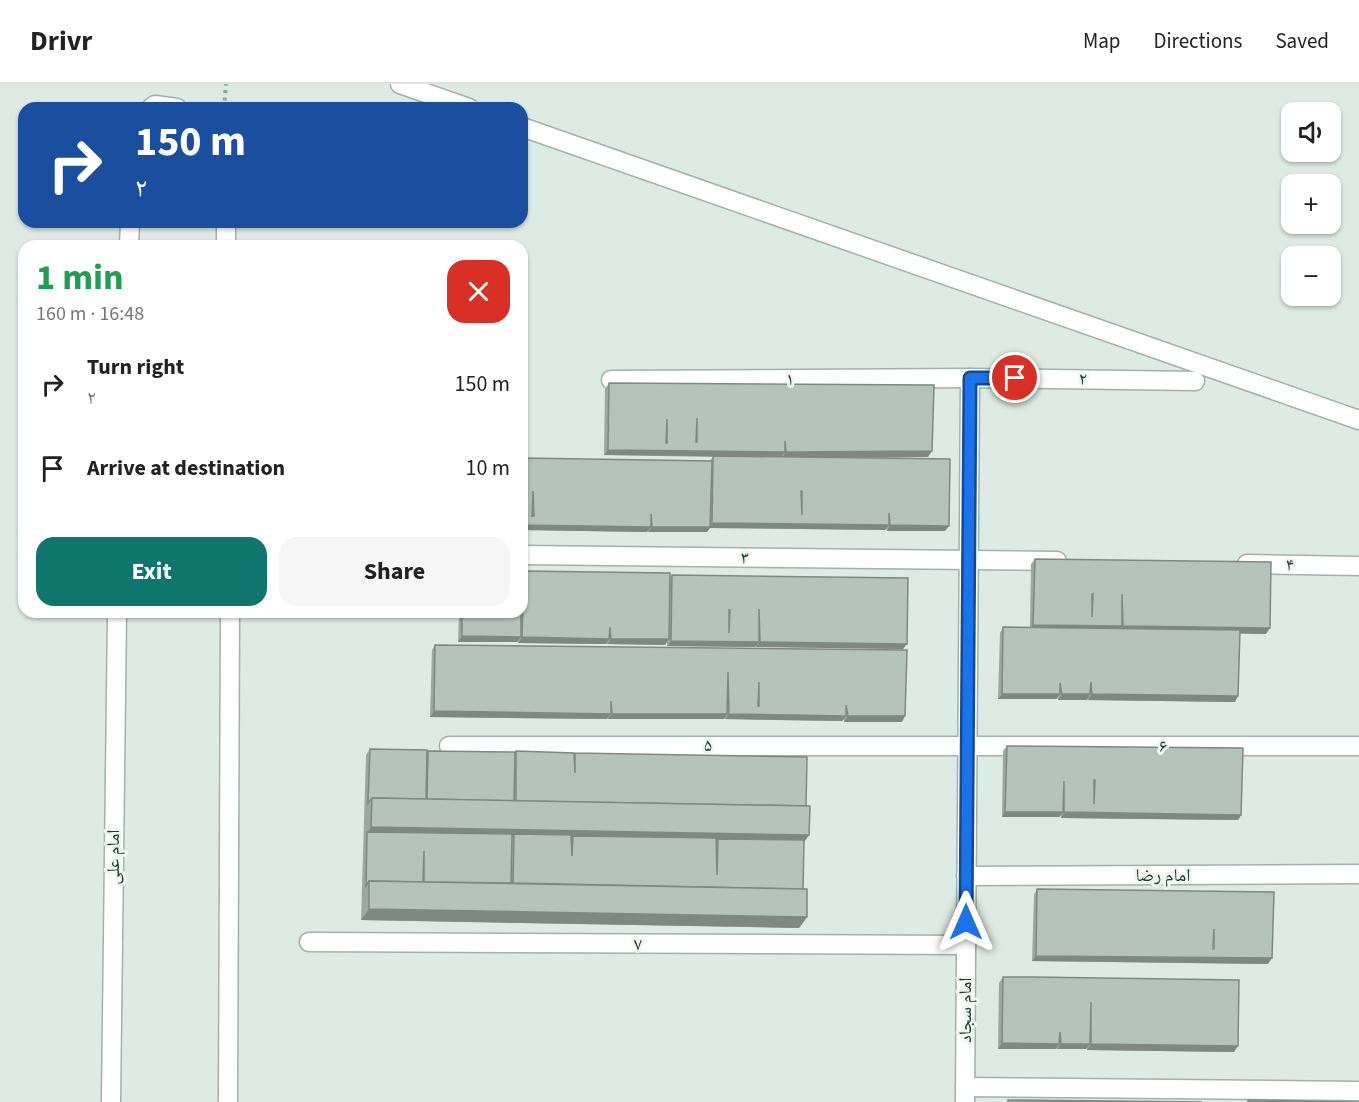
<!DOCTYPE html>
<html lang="en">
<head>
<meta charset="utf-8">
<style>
  :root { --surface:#fff; --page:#f6f6f6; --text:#222; --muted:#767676; --line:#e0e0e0; --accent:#0f766e }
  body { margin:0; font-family:"Source Sans 3","Noto Naskh Arabic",sans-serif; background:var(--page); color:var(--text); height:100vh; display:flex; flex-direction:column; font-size:22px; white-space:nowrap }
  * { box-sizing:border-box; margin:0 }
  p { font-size:20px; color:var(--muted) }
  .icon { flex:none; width:33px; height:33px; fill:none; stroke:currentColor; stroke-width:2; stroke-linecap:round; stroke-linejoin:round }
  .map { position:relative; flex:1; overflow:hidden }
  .side { position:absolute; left:18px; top:156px; width:510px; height:378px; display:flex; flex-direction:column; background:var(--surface); border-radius:18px; box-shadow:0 2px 4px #0004 }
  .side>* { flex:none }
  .guide { position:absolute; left:18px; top:18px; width:510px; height:126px; border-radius:18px; box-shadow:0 2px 4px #0004; background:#1a4fa0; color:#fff; overflow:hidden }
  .fabs { position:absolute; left:1281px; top:18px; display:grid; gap:12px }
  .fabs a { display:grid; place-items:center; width:60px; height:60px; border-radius:12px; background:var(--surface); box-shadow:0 2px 4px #0004; font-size:30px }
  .pin { position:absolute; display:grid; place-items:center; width:51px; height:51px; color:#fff; margin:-26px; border:3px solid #fff; border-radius:50%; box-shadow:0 2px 6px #0007 }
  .me { position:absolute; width:66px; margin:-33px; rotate:0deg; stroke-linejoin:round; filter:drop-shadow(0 0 4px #0008) }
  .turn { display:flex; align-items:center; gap:21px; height:126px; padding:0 18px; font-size:27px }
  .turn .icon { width:78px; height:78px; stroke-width:2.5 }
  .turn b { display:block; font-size:42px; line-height:51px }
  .round { display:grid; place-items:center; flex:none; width:63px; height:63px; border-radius:18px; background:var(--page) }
  .overview { display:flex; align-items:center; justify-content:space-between; height:102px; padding:0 18px }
  h1 { font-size:36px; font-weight:700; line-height:45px; color:#1e9e55 }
  .button { display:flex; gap:12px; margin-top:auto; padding:12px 18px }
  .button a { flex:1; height:69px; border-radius:18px; background:var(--accent); color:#fff; font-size:24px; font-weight:700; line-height:69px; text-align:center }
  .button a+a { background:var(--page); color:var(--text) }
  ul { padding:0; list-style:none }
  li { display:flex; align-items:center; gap:18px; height:84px; padding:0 18px }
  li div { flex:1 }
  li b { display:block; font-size:22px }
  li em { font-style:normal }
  header { display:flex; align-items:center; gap:36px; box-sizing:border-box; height:84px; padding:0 30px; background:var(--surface); border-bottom:2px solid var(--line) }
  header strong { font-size:28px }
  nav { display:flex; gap:33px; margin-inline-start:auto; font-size:21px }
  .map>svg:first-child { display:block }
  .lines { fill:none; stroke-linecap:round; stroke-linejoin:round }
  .minor-casing { stroke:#a1b1ab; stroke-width:21 }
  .path { stroke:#7fad9e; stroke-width:4; stroke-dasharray:3 4.5; stroke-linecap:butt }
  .minor { stroke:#fff; stroke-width:18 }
  .wall { fill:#9ba9a3 }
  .shaded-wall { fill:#7e8984 }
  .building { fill:#b4c4bd; stroke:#7e8984; stroke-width:1.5; fill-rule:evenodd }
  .route-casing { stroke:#114b97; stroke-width:15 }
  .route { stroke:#1a73e8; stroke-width:10 }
  .labels { text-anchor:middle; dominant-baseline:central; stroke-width:6; stroke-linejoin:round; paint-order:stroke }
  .street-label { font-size:18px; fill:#203932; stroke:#eef7f2 }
</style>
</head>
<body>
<header>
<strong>Drivr</strong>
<nav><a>Map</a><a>Directions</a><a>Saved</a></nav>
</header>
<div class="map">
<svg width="1359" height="1018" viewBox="0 0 1359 1018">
  <rect width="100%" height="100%" fill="#deeae4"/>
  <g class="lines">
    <!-- minor casing -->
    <g class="minor-casing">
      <g id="minor">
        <polyline points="400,0 469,24"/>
        <polyline points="151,24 155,21 177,24"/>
        <polyline points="522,43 1359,336"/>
        <polyline points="226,138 226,162"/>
        <polyline points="129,162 130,138"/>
        <polyline points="611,296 970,294 1195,297"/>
        <polyline points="522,471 1057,477"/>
        <polyline points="1247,480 1359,482"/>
        <polyline points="449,662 1359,662"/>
        <polyline points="966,792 1359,790"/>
        <polyline points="309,858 966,861"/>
        <polyline points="965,1003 1359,1007"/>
        <polyline points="111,1018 117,528"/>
        <polyline points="228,1018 230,528"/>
        <polyline points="965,1018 970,294"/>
      </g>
    </g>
    <!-- path -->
    <polyline class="path" points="224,24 226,0"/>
    <!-- minor -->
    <use href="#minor" class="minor"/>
  </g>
  <!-- wall -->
  <g class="wall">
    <polygon points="609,299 928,373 808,374 945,447 887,447 886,445 885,446 710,444 707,448 648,448 648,446 647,448 522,446 522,374 710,377 713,373 604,371 605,305"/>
    <polygon points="1035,475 1266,550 1240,549 1235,618 1088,616 1088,614 1087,616 1058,616 1058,614 1056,615 998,615 1000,549 1003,543 1030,543 1031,480"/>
    <polygon points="522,487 522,489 524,487 670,493 672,491 903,565 756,563 756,561 755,563 667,562 667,558 665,561 607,560 607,558 606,560 518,559 518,557 517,558 458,558 459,528 522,528"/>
    <polygon points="435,561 902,638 844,638 844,636 842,637 725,635 725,633 724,635 608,635 608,633 607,635 430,633 432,566"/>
    <polygon points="1007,662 1241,731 1238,736 1061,734 1061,732 1059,733 1002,733 1003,667"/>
    <polygon points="370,665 427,669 428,667 515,670 516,667 574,670 575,669 806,722 809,751 804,758 803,805 807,833 799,844 361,836 366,671"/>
    <polygon points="1037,805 1274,808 1268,880 1032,877 1034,811"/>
    <polygon points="1003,893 1234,968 1087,966 1087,964 1086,965 1057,965 1057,963 1056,965 998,965 999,899"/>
  </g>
  <!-- shaded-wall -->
  <g class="shaded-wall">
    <polygon points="608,366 785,368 781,373 604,371"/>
    <polygon points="932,367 928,373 782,374 786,368"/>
    <polygon points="712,439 889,441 885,446 710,444 707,448 648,448 652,443 709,443"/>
    <polygon points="522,441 651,443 647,448 522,446"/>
    <polygon points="890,441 949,442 945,447 887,447"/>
    <polygon points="1033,541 1122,542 1118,547 1030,547"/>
    <polygon points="1123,542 1270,544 1266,550 1119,548"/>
    <polygon points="462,552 521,553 517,558 458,558"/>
    <polygon points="522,553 609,555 606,560 518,559"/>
    <polygon points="611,555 669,555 665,561 607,560"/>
    <polygon points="671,557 759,558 755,563 667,562"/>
    <polygon points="760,558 907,560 903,565 756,563"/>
    <polygon points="1002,610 1060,610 1056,615 998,615"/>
    <polygon points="1062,610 1090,610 1087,616 1058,616"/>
    <polygon points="1092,610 1238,612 1235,618 1088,616"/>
    <polygon points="434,627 611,630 607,635 430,633"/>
    <polygon points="612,630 727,630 724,635 608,635"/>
    <polygon points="729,630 846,632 842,637 725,635"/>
    <polygon points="848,632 905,632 902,638 844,638"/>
    <polygon points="1005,728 1063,728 1059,733 1002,733"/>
    <polygon points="1064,728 1241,731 1238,736 1061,734"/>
    <polygon points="371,743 809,751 802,761 718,755 714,760 573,752 569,757 514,750 510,756 367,749"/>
    <polygon points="369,825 807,833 799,844 361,836"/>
    <polygon points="1036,872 1272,874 1268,880 1032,877"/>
    <polygon points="1002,959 1059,960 1056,965 998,965"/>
    <polygon points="1061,960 1090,960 1086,965 1057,965"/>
    <polygon points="1091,960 1238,962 1234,968 1087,966"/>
  </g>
  <!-- building -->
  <g class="building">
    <path d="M609 299 934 301 932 367 786 368 785 357V368L608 366ZM697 334V358H696ZM667 335V359H666Z"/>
    <path d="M713 372 950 375 949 442 890 441 889 429V441L712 439ZM801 407H802V431Z"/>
    <path d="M522 374 712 377 710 443H652L651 430V443L522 441ZM533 407 534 432H532Z"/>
    <path d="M1035 475 1271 478 1270 544 1123 542 1122 510V542L1033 541ZM1092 510H1093L1092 533Z"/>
    <polygon points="524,487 670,489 669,555 611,555 610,543 609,555 522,553"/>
    <path d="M672 491 908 494 907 560 760 558 759 525V558L671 557ZM729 526H730L729 549Z"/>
    <polygon points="462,528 521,528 521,553 462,552"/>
    <polygon points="1003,543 1240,546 1238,612 1092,610 1091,598 1090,610 1062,610 1060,599 1060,610 1002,610"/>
    <path d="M435 561 907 566 905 632H848L846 621V632L729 630 728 588 727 630H612L611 617V630L434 627ZM759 598V622H758Z"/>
    <path d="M1007 662 1243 664 1241 731 1064 728V697L1063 728H1005ZM1094 696H1095L1094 720Z"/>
    <polygon points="370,665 427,666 426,715 372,714 368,719"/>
    <polygon points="428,667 515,668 514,717 427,715"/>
    <polygon points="516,667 574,669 575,689 575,669 807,673 806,722 516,717"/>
    <polygon points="372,714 810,722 809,751 371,743"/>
    <polygon points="367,748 512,750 511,799 424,798 424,767 423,798 369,797 366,802"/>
    <polygon points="514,750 571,751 572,772 573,752 716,754 717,791 718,755 804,756 803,805 513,799"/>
    <polygon points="369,797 807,805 807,833 369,825"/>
    <path d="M1037 805 1274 808 1272 874 1036 872ZM1214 845V865H1213Z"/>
    <polygon points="1003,893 1032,893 1239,896 1238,962 1091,960 1091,918 1090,960 1061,960 1060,948 1059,960 1002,959"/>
    <polygon points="1008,1016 1202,1018 1008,1018"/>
    <polygon points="1248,1016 1359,1018 1248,1018"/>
  </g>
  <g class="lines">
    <!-- route casing -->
    <g class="route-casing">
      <polyline id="route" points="966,838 970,294 1015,294"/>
    </g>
    <!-- route -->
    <use href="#route" class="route"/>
  </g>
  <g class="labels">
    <!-- street labels -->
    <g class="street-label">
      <text x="790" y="295">۱</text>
      <text transform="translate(1083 295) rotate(1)">۲</text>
      <text transform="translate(745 474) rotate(1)">۳</text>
      <text transform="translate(1290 481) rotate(1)">۴</text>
      <text x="708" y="661">۵</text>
      <text x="1163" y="662">۶</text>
      <text transform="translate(113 773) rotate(-90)">امام علی</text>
      <text x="1163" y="791">امام رضا</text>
      <text x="638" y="860">۷</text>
      <text transform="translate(965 926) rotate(-90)">امام سجاد</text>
    </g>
  </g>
</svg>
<div class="fabs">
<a><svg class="icon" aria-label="sound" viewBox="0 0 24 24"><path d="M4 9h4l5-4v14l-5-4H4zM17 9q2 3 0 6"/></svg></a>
<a>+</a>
<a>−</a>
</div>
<div class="pin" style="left:1015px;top:294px;background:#d93025"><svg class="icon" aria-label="arrive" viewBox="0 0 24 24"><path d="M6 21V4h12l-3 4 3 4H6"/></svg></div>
<svg class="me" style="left:966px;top:838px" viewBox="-20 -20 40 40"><path d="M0-17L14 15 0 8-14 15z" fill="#1a73e8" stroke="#fff" stroke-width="4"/></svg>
<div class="guide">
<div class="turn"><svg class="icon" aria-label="right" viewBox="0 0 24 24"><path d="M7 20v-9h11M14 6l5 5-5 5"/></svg><div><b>150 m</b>۲</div></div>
</div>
<section class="side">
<div class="overview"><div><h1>1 min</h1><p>160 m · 16:48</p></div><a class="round" style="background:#d93025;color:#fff"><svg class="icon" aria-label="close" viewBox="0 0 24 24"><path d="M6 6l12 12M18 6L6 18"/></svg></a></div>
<ul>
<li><svg class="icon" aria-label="right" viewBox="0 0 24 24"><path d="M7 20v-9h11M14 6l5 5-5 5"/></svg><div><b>Turn right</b><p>۲</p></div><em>150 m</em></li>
<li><svg class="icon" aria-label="arrive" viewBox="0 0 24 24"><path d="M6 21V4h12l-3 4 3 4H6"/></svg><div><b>Arrive at destination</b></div><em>10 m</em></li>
</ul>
<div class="button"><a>Exit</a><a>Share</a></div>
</section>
</div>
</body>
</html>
